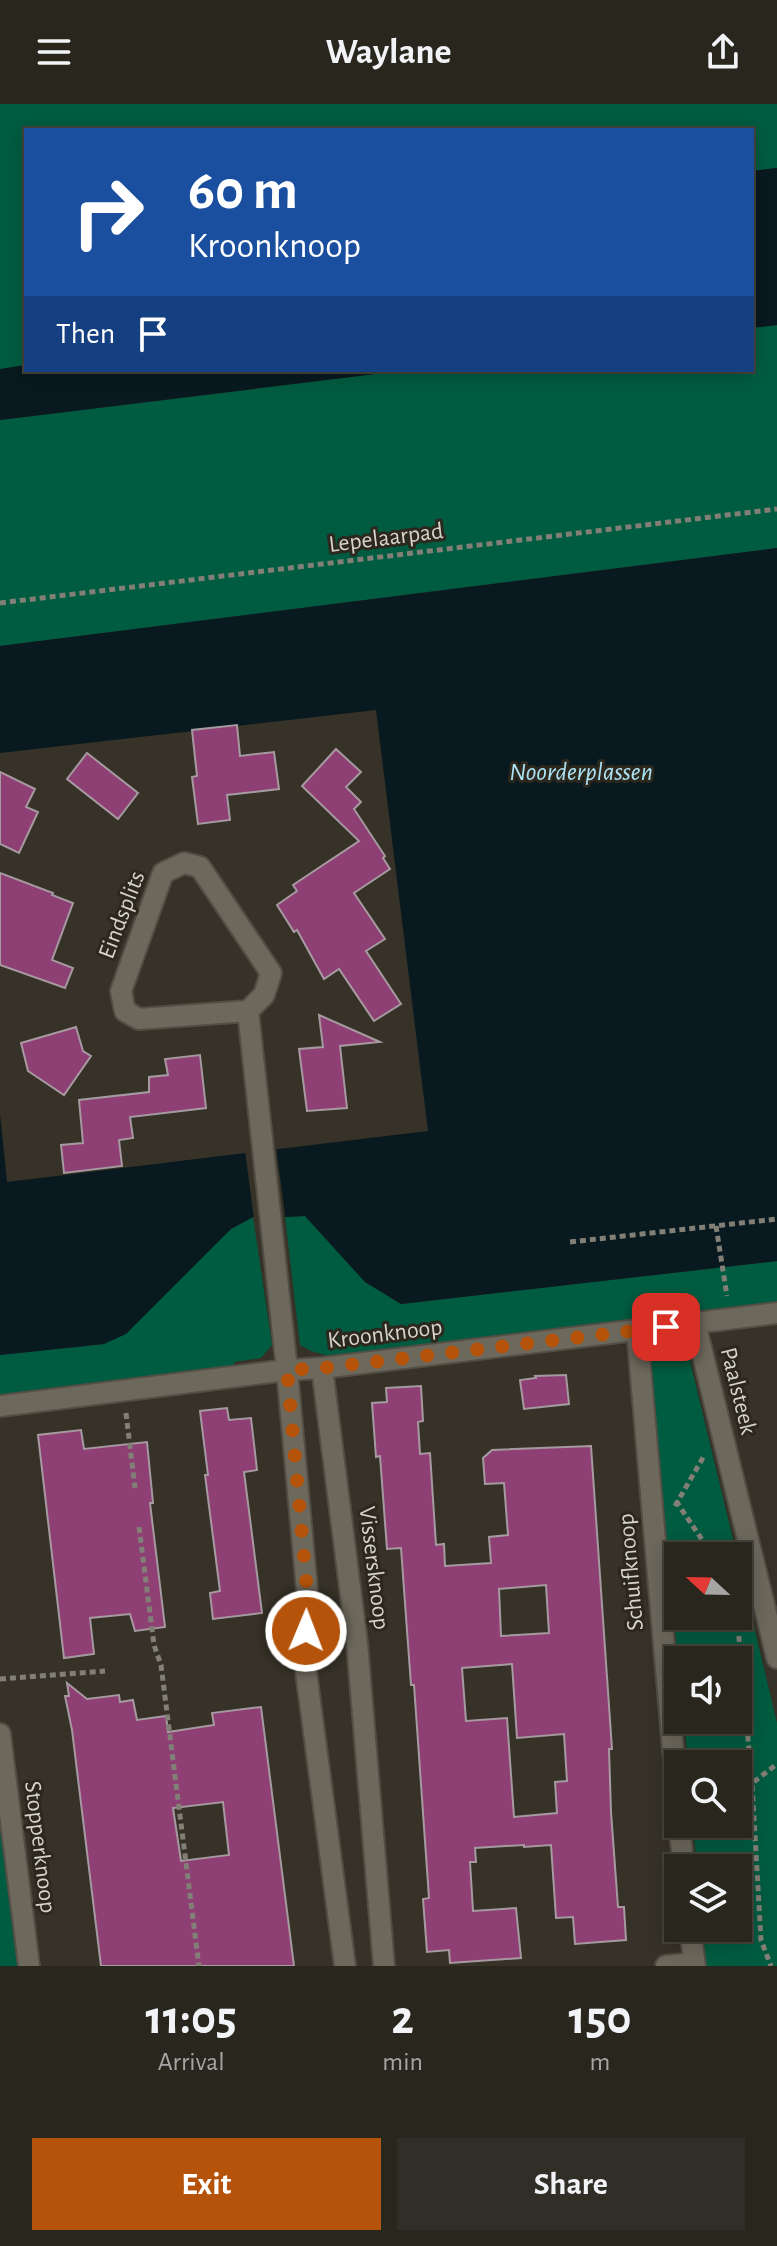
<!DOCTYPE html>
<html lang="en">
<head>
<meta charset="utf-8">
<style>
  :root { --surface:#28261d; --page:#302e26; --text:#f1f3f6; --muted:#a5a5a4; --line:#44433b; --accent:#b45309 }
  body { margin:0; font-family:"Alegreya Sans",sans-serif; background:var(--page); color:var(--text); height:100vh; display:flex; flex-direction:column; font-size:30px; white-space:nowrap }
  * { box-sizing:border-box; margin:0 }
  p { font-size:26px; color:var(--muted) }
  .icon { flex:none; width:44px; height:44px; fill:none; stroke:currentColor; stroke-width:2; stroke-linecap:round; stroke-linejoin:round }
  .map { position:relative; height:1862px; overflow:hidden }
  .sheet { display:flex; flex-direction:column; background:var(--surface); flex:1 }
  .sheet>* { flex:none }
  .guide { position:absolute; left:24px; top:24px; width:730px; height:244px; border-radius:0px; box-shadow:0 4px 20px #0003,0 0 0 2px var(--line); background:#1a4fa0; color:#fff; overflow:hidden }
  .needle { width:52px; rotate:292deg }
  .tools { position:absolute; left:664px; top:1438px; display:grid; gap:16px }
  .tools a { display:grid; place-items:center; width:88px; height:88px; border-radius:0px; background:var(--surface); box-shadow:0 4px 20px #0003,0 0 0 2px var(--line); font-size:40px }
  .pin { position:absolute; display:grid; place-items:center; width:68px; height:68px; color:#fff; margin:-34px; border-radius:16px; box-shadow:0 4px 12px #0006 }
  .me { position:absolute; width:88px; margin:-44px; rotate:1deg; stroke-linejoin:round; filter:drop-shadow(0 0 6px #0008) }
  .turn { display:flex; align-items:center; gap:28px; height:168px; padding:0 32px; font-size:36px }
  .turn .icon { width:104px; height:104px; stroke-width:2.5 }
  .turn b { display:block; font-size:56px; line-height:68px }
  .then { display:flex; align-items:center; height:76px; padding:0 32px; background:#0003; gap:16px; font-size:30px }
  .eta { display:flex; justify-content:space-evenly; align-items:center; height:136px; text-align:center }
  .eta b { font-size:48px; font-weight:600; line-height:56px }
  .action { display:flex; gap:16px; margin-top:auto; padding:16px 32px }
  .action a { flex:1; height:92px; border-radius:0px; background:var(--accent); color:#fff; font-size:32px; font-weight:600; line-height:92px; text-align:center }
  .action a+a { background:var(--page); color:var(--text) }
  header { display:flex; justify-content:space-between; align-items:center; height:104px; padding:0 32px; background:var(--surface); font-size:36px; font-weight:600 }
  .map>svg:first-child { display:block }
  .green { fill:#005c40 }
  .water { fill:#08191f }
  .pier { fill:#363227 }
  .building { fill:#8e3f74; stroke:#a699a0; stroke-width:2; fill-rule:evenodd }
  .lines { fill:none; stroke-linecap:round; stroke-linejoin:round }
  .minor-casing { stroke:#524e45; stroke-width:24 }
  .path { stroke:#827f76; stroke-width:5; stroke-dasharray:6 4; stroke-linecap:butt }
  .minor { stroke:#6d685c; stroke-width:20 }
  .route { stroke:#b45309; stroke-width:14; stroke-dasharray:0 25.2 }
  .labels { text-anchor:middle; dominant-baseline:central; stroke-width:6; stroke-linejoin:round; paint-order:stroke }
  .street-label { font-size:24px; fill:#d6d3cc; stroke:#2c281e }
  .water-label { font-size:26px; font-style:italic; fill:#abe3f5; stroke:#2c281e }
</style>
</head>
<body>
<header><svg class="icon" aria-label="menu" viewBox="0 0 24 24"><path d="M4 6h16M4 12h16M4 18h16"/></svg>Waylane<svg class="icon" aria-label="share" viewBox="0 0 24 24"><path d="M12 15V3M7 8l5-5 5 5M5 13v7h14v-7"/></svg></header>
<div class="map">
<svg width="777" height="1862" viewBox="0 0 777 1862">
  <rect width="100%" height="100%" fill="#363227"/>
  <!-- green -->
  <g class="green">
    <polygon points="0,0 777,0 777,64 752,67 752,26 26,26 26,261 0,265"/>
    <polygon points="777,221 777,444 0,542 0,316 408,266 752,266 752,224"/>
    <polygon points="305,1112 365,1178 401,1200 777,1157 777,1199 329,1252 311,1247 300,1241 285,1113"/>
    <polygon points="253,1113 272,1241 261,1254 234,1258 234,1265 0,1292 0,1251 104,1240 231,1125"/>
    <polygon points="689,1253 737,1452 678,1452 678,1512 738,1512 738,1456 777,1619 777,1862 706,1862 703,1824 738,1824 738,1764 697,1764 693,1720 738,1720 738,1660 688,1660 684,1616 738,1616 738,1556 678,1556 650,1255"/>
    <polygon points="0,1712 18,1862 0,1862"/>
  </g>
  <!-- water -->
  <g class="water">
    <polygon points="777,64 777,221 752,224 752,67"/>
    <polygon points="26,261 26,266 408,266 0,316 0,265"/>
    <polygon points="777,444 777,1157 401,1200 365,1178 305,1112 285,1113 284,1109 253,1113 231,1125 126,1230 104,1240 0,1251 0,1010 7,1078 428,1027 376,606 0,649 0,542"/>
  </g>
  <!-- pier -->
  <polygon class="pier" points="276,1043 285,1111 254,1115 245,1047"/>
  <!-- building -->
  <g class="building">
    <polygon points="237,621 240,652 274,648 279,685 227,691 230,716 198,720 192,673 197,672 192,626"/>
    <polygon points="336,645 361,668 346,683 361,698 354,705 385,752 383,754 390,765 354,789 385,835 366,847 401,900 374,917 339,865 324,875 297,826 294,828 277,801 297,787 293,781 359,737 302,682"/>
    <polygon points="87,649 138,689 118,715 67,675"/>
    <polygon points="0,668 35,685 26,703 38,708 19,749 0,740"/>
    <polygon points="0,769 53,789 52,791 73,799 52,856 73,864 65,884 0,861"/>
    <polygon points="319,911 380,938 340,942 347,1004 307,1007 299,945 323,943"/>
    <polygon points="76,923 83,947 91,952 64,991 28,967 21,939"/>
    <polygon points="200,951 206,1004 130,1013 133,1034 119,1036 122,1062 64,1069 61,1041 83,1039 79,996 149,988 149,973 168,971 165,955"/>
    <polygon points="566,1271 569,1300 524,1305 520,1276 536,1274 535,1272"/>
    <path d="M421 1282 423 1317 418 1318 420 1350 430 1349 436 1441 444 1440 445 1462 491 1459 489 1433 508 1431 504 1379 485 1380 483 1354 492 1346 591 1342 612 1645H609L611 1708 618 1803H624L626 1836 575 1840 573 1813 556 1814 551 1741 524 1743V1741L475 1744 476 1758H470L473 1807 516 1804 521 1854 450 1859 449 1846 427 1848 423 1795 429 1794 414 1581H411L401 1444 387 1445 380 1352 376 1353 372 1299 387 1298 386 1284ZM546 1481 549 1529 501 1532 499 1485ZM512 1560 517 1634 564 1630 567 1677 555 1678 557 1709 514 1713 507 1614 466 1617 462 1564Z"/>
    <polygon points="227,1304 229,1316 251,1314 257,1366 244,1368 262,1509 213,1515 210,1489 220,1487 205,1371 208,1371 200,1307"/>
    <polygon points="81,1326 84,1345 147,1338 153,1399 150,1399 165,1523 135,1527 130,1510 90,1514 94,1550 64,1554 38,1331"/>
    <path d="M67 1579 87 1595 119 1591 120 1598 133 1596 137 1616 166 1612 168 1628 214 1621 212 1609 261 1603 294 1862H101L72 1626 65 1592H69ZM223 1698 229 1751 181 1757 173 1704Z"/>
  </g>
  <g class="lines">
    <!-- minor casing -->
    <g class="minor-casing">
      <g id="minor">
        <polyline points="248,907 139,915 125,907 121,887 163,769 184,759 200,763 271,869 264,891 248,907 287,1266 309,1508 303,1545 345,1862"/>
        <polyline points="695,1219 777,1554"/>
        <polyline points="637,1226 678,1704"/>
        <polyline points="322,1264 357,1539 384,1862"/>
        <polyline points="0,1302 287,1266 322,1264 777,1209"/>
        <polyline points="0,1630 29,1862"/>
        <polyline points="679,1720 684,1764"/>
        <polyline points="690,1824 695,1862"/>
        <polyline points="666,1862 694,1859"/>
      </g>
    </g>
    <!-- path -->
    <g class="path">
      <polyline points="0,499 777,405"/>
      <polyline points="716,1122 727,1192"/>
      <polyline points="570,1138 777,1115"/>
      <polyline points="126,1309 135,1384"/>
      <polyline points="676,1397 713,1452"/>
      <polyline points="675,1402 704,1352"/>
      <polyline points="139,1423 154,1541 161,1561 199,1862"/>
      <polyline points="737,1512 752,1679 761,1836 771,1862"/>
      <polyline points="0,1575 105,1567"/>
      <polyline points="738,1690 777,1660"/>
    </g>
    <!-- minor -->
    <use href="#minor" class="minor"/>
  </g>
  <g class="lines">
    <!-- route -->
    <polyline class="route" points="306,1527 309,1508 287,1266 322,1264 666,1223"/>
  </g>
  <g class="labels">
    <!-- street labels -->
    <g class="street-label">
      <text transform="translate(386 434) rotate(-7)">Lepelaarpad</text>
      <text transform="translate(122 811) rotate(-69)">Eindsplits</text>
      <text transform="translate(385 1230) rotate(-7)">Kroonknoop</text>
      <text transform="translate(738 1287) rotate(76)">Paalsteek</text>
      <text transform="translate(374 1464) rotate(83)">Vissersknoop</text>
      <text transform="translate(631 1468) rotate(-95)">Schuifknoop</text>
      <text transform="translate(40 1743) rotate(83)">Stopperknoop</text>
    </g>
    <!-- water labels -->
    <g class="water-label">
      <text x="581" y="668">Noorderplassen</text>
    </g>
  </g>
</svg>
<div class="tools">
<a><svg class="needle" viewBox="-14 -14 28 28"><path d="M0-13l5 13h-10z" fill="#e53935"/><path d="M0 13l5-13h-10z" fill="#a5a5a4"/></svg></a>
<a><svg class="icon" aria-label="sound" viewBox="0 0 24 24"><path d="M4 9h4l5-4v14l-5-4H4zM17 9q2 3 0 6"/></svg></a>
<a><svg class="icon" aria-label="search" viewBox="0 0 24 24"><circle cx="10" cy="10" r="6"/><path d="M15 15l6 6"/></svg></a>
<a><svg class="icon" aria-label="layers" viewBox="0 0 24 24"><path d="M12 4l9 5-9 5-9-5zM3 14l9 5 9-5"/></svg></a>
</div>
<div class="pin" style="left:666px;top:1223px;background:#d93025"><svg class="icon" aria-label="arrive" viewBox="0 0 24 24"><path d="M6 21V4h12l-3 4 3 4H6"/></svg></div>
<svg class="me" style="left:306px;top:1527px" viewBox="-20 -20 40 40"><circle r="17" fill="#b45309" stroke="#fff" stroke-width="3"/><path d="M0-11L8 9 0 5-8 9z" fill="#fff"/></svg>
<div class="guide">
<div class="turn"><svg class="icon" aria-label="right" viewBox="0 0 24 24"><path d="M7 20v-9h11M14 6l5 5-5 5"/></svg><div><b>60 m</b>Kroonknoop</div></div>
<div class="then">Then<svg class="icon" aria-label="arrive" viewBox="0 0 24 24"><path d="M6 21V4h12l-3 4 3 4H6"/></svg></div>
</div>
</div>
<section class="sheet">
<div class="eta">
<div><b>11:05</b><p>Arrival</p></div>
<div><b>2</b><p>min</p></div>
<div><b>150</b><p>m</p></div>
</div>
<div class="action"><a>Exit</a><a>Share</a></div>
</section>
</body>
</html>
